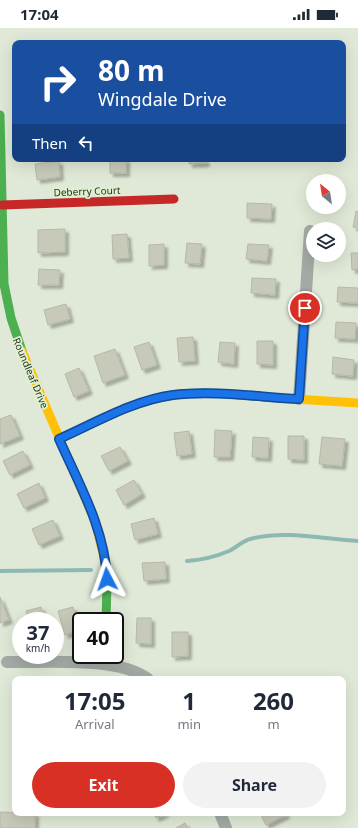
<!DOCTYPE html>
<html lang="en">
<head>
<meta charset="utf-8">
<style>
  :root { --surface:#fff; --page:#f2f2f3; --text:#1f2937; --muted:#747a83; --accent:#d93025 }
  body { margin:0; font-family:"Noto Sans",sans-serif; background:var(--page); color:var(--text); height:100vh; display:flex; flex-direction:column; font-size:15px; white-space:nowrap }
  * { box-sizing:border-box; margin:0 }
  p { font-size:13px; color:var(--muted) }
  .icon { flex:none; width:22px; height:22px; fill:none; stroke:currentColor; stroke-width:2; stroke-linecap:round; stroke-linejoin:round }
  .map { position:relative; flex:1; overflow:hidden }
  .panel { position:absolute; left:12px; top:648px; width:334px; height:140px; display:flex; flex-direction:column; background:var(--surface); border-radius:8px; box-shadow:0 4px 16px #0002 }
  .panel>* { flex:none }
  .top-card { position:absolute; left:12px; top:12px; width:334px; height:122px; border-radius:8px; box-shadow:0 4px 16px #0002; background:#1a4fa0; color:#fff; overflow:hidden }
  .needle { width:26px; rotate:330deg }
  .fabs { position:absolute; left:306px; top:146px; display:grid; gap:8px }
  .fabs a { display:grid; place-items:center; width:40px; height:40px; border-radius:50%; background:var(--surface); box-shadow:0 4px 16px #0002; font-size:20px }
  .speed { position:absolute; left:12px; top:584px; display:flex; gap:8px; font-size:20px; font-weight:700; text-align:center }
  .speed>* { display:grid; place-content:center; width:52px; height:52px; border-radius:50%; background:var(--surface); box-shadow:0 4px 16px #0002; line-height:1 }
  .speed small { font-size:10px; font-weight:400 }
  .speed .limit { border:2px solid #111; border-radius:6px; background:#fff; color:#111 }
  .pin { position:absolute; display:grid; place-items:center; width:34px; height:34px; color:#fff; margin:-17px; border:2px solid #fff; border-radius:50%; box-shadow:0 1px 4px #0007 }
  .me { position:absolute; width:44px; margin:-22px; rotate:356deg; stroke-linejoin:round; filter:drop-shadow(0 0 3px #0008) }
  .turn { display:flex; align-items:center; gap:14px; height:84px; padding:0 20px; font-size:18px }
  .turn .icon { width:52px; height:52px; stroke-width:2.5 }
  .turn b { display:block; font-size:28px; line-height:34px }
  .then { display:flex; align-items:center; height:38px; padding:0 20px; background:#0003; gap:8px; font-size:15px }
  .eta { display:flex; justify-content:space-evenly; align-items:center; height:68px; text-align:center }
  .eta b { font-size:24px; font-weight:700; line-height:28px }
  .cta { display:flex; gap:8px; margin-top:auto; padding:8px 20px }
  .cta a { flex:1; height:46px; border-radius:24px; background:var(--accent); color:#fff; font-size:16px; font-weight:700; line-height:46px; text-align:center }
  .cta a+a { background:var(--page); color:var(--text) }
  .status { display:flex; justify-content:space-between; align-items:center; height:28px; padding:0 20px; background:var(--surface); direction:ltr }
  .status svg { height:11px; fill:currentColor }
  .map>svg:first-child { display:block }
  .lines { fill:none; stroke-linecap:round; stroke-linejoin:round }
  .stream { stroke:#8db9b2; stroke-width:4 }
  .building { fill:#c7cab9; stroke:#b6b8a9; filter:url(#shadow) }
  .street { stroke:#a3a9a4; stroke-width:12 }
  .fast { stroke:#4caf50; stroke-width:9 }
  .slow { stroke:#ffc107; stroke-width:9 }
  .jam { stroke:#c62828; stroke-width:9 }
  .route-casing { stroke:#114b97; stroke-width:10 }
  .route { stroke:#1a73e8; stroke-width:7 }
  .labels { text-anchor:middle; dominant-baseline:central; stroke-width:3.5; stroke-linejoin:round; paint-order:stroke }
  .street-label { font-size:10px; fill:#2b3225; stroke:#dff1cf }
</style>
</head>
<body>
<div class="status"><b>17:04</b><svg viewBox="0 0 49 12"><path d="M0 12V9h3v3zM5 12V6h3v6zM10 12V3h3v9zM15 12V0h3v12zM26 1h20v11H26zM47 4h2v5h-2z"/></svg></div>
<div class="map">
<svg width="358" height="800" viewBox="0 0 358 800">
  <defs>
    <filter id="shadow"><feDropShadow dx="3.5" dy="3.5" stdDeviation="1" flood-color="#0004"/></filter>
  </defs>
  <rect width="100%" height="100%" fill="#e0e9d7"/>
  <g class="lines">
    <!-- stream -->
    <g class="stream">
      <path d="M187 533C201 532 215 529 229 523 236 520 242 513 250 511 285 502 323 511 358 513"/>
      <polyline points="0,543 91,542"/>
    </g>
  </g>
  <!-- building -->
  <g class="building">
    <rect x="110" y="131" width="16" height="14"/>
    <polygon points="189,131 205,131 206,135 189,136"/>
    <polygon points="59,133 60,149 37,152 35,136"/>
    <polygon points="247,175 272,176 271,191 247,190"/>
    <polygon points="356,183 358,184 358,200 353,199"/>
    <polygon points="65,201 65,224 38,225 38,202"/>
    <polygon points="127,206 129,230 113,231 112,207"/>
    <polygon points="187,215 202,216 200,236 185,235"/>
    <polygon points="164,216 164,237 149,238 149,217"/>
    <polygon points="248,216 269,217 267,233 246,231"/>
    <polygon points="351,225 358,225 358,241 352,242"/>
    <polygon points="39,241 60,242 59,257 38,257"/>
    <polygon points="252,250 276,251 275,267 251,265"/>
    <polygon points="338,259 358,260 358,275 337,274"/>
    <polygon points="66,276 70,291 48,297 44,282"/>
    <polygon points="336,294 356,295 355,311 335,310"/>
    <polygon points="193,309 195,333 179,334 177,310"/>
    <polygon points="257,313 273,313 273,337 257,336"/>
    <polygon points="149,314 157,337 142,342 134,319"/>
    <polygon points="220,314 235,315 234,336 218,334"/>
    <polygon points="115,321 125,347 103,355 94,328"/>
    <polygon points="333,329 354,332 353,348 332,346"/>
    <polygon points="79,340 89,363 74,369 65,346"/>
    <polygon points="11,387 20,408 0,416 0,391"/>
    <polygon points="215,402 232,403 230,429 214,429"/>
    <polygon points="189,403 192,426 177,428 174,405"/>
    <polygon points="288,408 304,408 304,432 288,431"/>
    <polygon points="253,409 269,410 268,430 252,429"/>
    <polygon points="322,409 345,411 342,438 319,436"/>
    <polygon points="120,419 128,433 109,443 101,428"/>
    <polygon points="23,423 30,437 10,447 3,433"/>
    <polygon points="134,452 142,466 124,477 116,462"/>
    <polygon points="39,455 45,470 24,480 17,466"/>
    <polygon points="154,490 158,506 135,512 131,496"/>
    <polygon points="53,492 60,508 39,517 32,501"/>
    <polygon points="165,534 166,551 144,553 142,535"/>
    <polygon points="0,569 9,592 0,595"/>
    <polygon points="41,579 45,593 29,593 26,583"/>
    <polygon points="73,579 80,602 65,607 58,583"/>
    <polygon points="137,590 151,590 151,616 136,615"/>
    <polygon points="172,604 188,604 188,628 172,629"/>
    <polygon points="0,784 35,785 35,800 0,800"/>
    <polygon points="154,785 166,785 156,790"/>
    <polygon points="260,785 286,785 286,787 266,797"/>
    <polygon points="185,795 188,800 176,800"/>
  </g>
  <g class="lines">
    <!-- street -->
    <g class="street">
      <polyline points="299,371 310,203"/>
      <path d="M7 634C46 635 118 628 148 651"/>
      <polyline points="220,785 226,800"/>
    </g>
    <!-- fast -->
    <g class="fast">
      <polyline points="0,87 4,256 11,290 22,323"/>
      <path d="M59 411C95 395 133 373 173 367 208 362 246 368 280 370"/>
      <polyline points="105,534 107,555 106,593"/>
    </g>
    <!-- slow -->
    <g class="slow">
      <polyline points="22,323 95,493 105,534"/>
      <polyline points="280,370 358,375"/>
    </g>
    <!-- jam -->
    <polyline class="jam" points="2,177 174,171"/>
  </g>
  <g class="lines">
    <!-- route casing -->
    <g class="route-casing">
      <path id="route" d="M107 551C105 501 79 456 59 411 95 395 134 372 173 367 214 362 258 369 299 371L305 280"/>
    </g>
    <!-- route -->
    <use href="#route" class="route"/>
  </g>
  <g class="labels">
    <!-- street labels -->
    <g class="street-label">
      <text transform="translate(87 163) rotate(-2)">Deberry Court</text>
      <text transform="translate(31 345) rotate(67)">Roundleaf Drive</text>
    </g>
  </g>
</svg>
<div class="fabs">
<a><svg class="needle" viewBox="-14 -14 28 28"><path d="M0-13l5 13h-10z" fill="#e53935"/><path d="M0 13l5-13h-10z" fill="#747a83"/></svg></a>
<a><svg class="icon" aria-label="layers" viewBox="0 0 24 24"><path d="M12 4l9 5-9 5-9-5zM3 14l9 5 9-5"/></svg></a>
</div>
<div class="speed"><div>37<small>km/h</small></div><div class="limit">40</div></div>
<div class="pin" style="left:305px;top:280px;background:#d93025"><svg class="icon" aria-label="arrive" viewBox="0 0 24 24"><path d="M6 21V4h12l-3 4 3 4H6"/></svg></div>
<svg class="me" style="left:107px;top:551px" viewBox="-20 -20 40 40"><path d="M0-17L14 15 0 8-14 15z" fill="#1a73e8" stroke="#fff" stroke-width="4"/></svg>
<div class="top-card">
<div class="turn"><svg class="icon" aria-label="right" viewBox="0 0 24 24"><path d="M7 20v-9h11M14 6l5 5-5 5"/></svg><div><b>80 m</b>Wingdale Drive</div></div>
<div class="then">Then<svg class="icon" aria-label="left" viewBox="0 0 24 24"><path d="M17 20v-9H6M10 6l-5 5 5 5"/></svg></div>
</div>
<section class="panel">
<div class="eta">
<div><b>17:05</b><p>Arrival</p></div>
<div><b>1</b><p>min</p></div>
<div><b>260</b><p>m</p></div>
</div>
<div class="cta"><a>Exit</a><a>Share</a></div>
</section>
</div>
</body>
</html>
